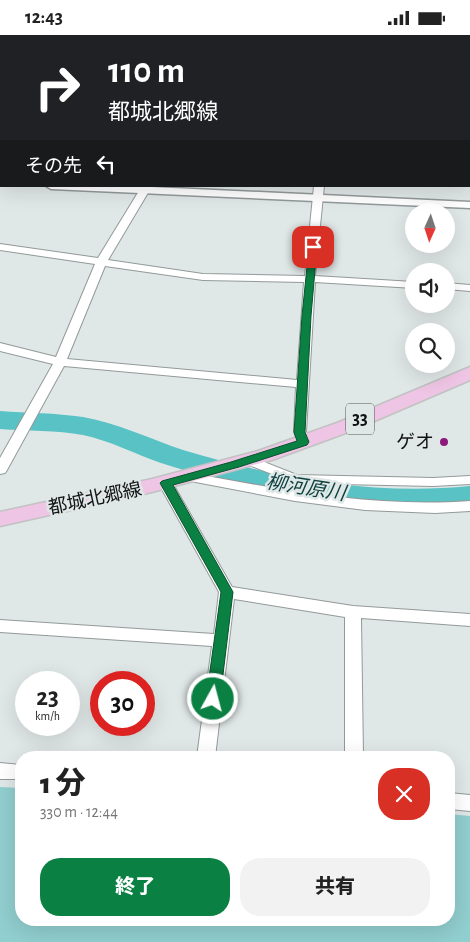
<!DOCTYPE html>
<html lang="ja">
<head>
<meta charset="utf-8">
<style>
  :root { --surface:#fff; --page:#f2f2f2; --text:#222; --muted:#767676; --accent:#0b8043 }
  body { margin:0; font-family:"Alegreya Sans","Noto Sans JP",sans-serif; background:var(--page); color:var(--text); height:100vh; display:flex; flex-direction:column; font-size:19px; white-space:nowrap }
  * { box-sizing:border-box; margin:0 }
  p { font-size:16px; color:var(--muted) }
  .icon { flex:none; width:28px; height:28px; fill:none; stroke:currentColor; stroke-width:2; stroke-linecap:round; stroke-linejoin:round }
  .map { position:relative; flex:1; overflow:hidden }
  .panel { position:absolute; left:15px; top:716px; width:440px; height:175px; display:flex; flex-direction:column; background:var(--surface); border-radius:20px; box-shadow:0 5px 20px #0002 }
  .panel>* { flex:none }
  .guide { position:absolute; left:0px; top:0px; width:470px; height:152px; box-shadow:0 5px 20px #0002; background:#202124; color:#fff; overflow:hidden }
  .needle { width:32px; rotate:183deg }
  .tools { position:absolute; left:405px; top:168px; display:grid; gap:10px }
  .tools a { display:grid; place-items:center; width:50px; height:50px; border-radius:50%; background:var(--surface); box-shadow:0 5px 20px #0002; font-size:25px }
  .speed { position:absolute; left:15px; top:636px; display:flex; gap:10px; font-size:25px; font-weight:700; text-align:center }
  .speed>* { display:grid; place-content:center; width:65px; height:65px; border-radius:50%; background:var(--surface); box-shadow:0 5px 20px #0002; line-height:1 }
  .speed small { font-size:12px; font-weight:400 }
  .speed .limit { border:8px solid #d22; background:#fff; color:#111 }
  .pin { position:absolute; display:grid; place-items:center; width:42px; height:42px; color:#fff; margin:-21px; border-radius:10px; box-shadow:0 2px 8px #0006 }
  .me { position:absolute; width:55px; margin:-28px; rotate:7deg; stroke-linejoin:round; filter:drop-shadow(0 0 4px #0008) }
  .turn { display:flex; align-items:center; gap:18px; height:105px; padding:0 25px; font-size:22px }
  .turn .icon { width:65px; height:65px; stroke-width:2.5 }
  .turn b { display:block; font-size:35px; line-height:42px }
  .then { display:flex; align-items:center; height:48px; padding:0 25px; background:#0003; gap:10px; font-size:19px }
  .round { display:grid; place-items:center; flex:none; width:52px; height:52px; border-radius:20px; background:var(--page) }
  .head { display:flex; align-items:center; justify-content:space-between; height:85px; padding:0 25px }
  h1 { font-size:30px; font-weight:800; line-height:38px }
  .primary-button { display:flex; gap:10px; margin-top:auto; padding:10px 25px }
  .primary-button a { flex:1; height:58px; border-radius:20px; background:var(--accent); color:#fff; font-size:20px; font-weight:800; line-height:58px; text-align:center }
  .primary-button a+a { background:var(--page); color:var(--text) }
  .status { display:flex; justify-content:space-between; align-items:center; height:35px; padding:0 25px; background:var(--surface); direction:ltr }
  .status svg { height:14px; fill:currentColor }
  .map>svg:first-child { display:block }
  .green { fill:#91cecf }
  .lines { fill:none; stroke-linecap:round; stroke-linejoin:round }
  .river { fill:#58c2c4; fill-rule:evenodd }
  .minor-casing { stroke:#939999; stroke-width:2 }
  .tertiary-casing { stroke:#939999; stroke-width:3 }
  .primary-casing { stroke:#c1c2c2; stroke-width:3 }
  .minor { fill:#fff; fill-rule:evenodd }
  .tertiary { fill:#fff; fill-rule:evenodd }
  .primary { fill:#eec5e4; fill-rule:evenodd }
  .route { fill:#0b8043; stroke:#07532c }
  .poi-dot { fill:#8c197b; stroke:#e0e7e7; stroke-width:2 }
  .labels { text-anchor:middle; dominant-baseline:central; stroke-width:5; stroke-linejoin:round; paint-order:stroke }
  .shield { fill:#e0e7e7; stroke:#505353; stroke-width:1 }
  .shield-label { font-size:18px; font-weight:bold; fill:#121414 }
  .poi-label { font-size:19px; fill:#121414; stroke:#e0e7e7; text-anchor:end }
  .street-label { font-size:19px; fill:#121414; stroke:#e0e7e7 }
  .water-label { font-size:20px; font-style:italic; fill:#0c3f3f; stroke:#e0e7e7 }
</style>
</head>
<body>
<div class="status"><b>12:43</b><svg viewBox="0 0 49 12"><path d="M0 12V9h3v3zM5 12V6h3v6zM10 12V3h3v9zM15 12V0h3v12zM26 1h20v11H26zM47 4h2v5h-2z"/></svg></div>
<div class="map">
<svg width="470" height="907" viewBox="0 0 470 907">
  <rect width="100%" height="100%" fill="#e0e7e7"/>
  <!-- green -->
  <polygon class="green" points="0,752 21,753 21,885 449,885 449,779 470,781 470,907 0,907"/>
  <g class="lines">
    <!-- river -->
    <path class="river" d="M0 376C27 378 56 378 83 382 118 388 150 404 183 415 276 443 374 461 470 451V471C367 483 259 460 161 428 135 419 111 406 83 400 57 395 27 396 0 394Z"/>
    <!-- minor casing -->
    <g class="minor-casing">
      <g id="minor">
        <polygon points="152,0 160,0 160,1 153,1"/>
        <polygon points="275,0 283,0 283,1 276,1"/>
        <polygon points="330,0 338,0 338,1 331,1"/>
        <polygon points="380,0 388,0 388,1 381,1"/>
        <polygon points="432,0 440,0 440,1 433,1"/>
        <rect x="0" y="12" width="1" height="4"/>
        <rect x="0" y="36" width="1" height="4"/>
        <rect x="469" y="38" width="1" height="4"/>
        <rect x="0" y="65" width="1" height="4"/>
        <rect x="0" y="92" width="1" height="6"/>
        <rect x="469" y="123" width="1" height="6"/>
        <path d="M142 151H152L108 225 203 239 305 241 314 151H324L315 241 414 247V253L315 247 306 397 311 407 309 410H299L294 397 296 352 64 331 7 435 5 438 0 439V423L53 329 0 316V308L56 322 95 229 0 215V209L98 223ZM105 231 203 245 304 247 297 345 67 324Z"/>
        <polygon points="446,248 470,250 470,256 446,254"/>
        <polygon points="249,421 297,440 433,443 470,441 470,449 433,451 295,448 244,428 242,425"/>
        <path d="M190 438C283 455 375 473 470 466V476L435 478 365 475 295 466 185 445 183 442 185 439Z"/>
        <polygon points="166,445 171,446 173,449 232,552 353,571 470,579 470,591 361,583 363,722 345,722 345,582 234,564 215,722 197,722 212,611 0,597 0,585 214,599 219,557 159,449 161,446"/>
        <polygon points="0,728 21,730 21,744 0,744"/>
        <polygon points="449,758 470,760 470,776 449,774"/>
      </g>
    </g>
    <!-- tertiary casing -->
    <g class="tertiary-casing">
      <polygon id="tertiary" points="46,151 131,151 470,167 470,173 51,154"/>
    </g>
    <!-- primary casing -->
    <g class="primary-casing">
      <polygon id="primary" points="470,332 470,345 351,396 272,425 152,457 0,491 0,477 152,444 258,416 337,388"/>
    </g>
    <!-- minor -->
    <use href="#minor" class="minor"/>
    <!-- tertiary -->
    <use href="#tertiary" class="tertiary"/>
    <!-- primary -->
    <use href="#primary" class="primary"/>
  </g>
  <!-- route -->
  <polygon class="route" points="313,209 317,212 311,281 305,397 309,407 307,410 239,432 173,450 233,557 220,664 218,668 213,669 208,668 206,664 221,557 160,448 162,446 231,427 297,406 294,397 302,281 309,212"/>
  <!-- markers -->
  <circle class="poi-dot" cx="444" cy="407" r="5"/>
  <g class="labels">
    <!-- shield labels -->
    <rect class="shield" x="346" y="368.5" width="28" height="31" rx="4"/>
    <g class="shield-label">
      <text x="360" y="384">33</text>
    </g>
    <!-- poi labels -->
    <g class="poi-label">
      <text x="434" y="407">ゲオ</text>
    </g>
    <!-- street labels -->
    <g class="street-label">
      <text transform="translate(95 464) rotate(-12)">都城北郷線</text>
    </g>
    <!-- water labels -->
    <g class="water-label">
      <text transform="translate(306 453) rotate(9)">柳河原川</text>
    </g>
  </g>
</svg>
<div class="tools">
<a><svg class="needle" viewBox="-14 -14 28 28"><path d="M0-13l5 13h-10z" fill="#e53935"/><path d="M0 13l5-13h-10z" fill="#767676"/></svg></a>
<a><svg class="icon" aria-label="sound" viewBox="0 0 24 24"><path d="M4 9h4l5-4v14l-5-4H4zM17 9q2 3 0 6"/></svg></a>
<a><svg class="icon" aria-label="search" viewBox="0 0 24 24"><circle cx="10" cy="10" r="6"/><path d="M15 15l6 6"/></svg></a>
</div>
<div class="speed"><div>23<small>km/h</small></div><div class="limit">30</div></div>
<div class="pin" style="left:313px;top:212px;background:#d93025"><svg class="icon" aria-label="arrive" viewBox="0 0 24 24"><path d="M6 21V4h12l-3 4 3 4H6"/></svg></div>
<svg class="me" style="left:213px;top:664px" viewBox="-20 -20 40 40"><circle r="17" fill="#0b8043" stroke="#fff" stroke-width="3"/><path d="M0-11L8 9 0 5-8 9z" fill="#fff"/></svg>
<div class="guide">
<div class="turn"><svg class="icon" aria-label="right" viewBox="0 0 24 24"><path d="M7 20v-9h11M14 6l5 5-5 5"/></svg><div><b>110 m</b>都城北郷線</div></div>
<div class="then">その先<svg class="icon" aria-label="left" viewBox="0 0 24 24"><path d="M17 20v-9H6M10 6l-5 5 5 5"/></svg></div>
</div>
<section class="panel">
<div class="head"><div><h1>1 分</h1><p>330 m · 12:44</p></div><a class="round" style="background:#d93025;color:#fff"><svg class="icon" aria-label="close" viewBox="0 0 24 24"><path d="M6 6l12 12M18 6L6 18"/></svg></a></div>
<div class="primary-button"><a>終了</a><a>共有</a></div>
</section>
</div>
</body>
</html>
